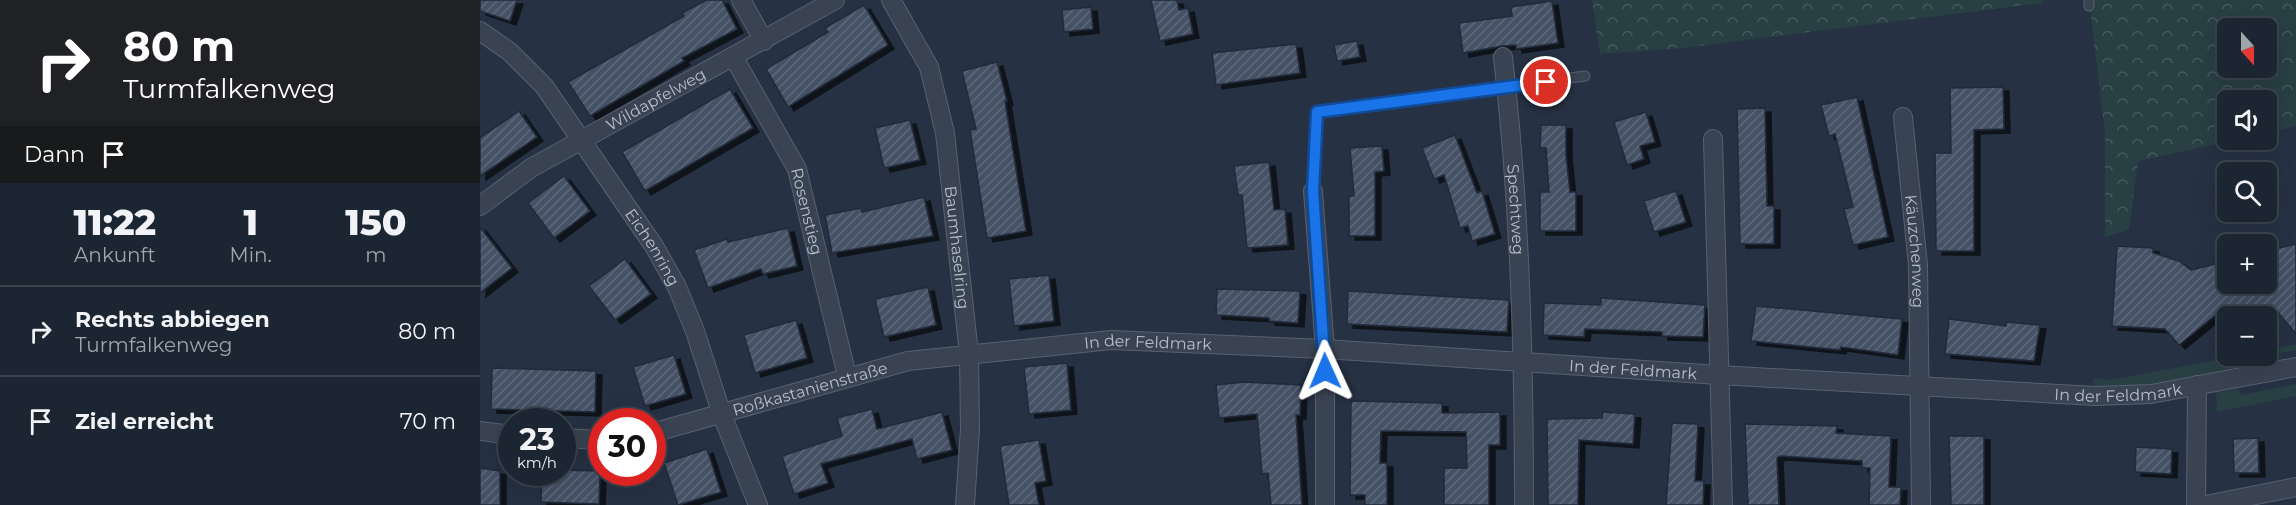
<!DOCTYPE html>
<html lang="de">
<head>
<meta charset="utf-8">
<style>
  :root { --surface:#1c2532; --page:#29313e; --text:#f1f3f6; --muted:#a0a5ac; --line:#3a424d }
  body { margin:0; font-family:Montserrat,sans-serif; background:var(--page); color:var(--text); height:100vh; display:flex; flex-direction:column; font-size:22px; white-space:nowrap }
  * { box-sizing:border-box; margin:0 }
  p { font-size:20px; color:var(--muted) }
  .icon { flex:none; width:33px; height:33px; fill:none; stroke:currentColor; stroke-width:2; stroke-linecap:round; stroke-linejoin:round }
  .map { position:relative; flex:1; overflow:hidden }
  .panel { display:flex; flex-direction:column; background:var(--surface); width:480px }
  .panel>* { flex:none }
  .banner { background:#202124; color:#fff; overflow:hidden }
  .needle { width:39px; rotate:159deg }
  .controls { position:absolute; left:1737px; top:18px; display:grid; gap:12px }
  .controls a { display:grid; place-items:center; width:60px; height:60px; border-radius:9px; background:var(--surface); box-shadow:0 6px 24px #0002,0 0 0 2px var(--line); font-size:30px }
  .speed { position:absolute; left:18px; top:408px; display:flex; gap:12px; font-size:30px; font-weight:700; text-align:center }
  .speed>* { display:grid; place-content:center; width:78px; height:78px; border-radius:50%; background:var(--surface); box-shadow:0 6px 24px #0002,0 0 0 2px var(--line); line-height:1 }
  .speed small { font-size:15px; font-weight:400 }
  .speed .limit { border:9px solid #d22; background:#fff; color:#111 }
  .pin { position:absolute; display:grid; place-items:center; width:51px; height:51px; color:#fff; margin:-26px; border:3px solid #fff; border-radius:50%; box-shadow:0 2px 6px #0007 }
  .me { position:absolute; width:66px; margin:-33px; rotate:359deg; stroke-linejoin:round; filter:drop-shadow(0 0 4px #0008) }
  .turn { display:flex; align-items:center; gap:21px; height:126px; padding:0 24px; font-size:27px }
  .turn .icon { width:78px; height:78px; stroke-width:2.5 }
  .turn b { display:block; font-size:42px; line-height:51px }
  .then { display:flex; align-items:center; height:57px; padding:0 24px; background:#0003; gap:12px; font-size:22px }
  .eta { display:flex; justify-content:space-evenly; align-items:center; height:102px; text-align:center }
  .eta b { font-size:36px; font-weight:800; line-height:42px }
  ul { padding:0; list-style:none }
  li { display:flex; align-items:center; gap:18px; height:90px; padding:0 24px; border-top:2px solid var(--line) }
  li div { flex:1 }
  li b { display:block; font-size:22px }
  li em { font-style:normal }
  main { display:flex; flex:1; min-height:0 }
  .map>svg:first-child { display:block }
  .grass { fill:#283f44 }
  .forest { fill:url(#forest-crowns); fill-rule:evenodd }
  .building { fill:url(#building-hatch); stroke:#212a3a; stroke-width:1.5; filter:url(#shadow) }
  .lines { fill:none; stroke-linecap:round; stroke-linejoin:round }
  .lane-casing { stroke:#586170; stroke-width:11 }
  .street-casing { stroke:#586170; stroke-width:20 }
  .lane { stroke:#3a4352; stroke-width:9 }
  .street { stroke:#3a4352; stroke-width:18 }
  .route-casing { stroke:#114b97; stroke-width:15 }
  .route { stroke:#1a73e8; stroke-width:10 }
  .labels { text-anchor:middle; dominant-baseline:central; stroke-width:6; stroke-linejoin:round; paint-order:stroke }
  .street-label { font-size:16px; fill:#b7bfcc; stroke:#1f2838 }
</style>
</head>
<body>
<main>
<section class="panel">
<div class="banner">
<div class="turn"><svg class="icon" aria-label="right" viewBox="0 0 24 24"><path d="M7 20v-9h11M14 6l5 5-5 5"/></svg><div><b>80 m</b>Turmfalkenweg</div></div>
<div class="then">Dann<svg class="icon" aria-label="arrive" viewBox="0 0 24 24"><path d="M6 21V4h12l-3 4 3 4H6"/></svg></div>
</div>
<div class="eta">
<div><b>11:22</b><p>Ankunft</p></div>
<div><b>1</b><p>Min.</p></div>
<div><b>150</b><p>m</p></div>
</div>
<ul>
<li><svg class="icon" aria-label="right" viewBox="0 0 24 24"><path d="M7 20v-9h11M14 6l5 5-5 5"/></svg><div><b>Rechts abbiegen</b><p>Turmfalkenweg</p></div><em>80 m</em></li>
<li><svg class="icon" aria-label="arrive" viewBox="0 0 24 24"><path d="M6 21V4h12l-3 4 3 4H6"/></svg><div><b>Ziel erreicht</b></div><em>70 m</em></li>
</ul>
</section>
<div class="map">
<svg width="1816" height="505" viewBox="0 0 1816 505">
  <defs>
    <pattern id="forest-crowns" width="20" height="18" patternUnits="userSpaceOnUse" patternTransform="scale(1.5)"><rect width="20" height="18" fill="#283f44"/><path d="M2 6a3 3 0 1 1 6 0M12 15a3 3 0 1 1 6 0" fill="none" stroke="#45595e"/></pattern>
    <pattern id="building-hatch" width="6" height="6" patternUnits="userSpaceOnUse" patternTransform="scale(1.5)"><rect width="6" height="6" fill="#455165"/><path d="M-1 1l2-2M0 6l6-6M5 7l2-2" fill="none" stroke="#5e687a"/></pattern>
    <filter id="shadow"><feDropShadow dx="6" dy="4" stdDeviation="0" flood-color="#0009"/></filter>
  </defs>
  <rect width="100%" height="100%" fill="#263143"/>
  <!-- grass -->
  <g class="grass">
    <polygon points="1816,344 1816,350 1752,363 1753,371 1670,386 1614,386 1613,378 1629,380 1759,356 1786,356 1787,350"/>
    <polygon points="1816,384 1816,396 1737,412 1736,393 1759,388 1760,395"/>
  </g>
  <!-- forest -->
  <g class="forest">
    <polygon points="1112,0 1564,0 1562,3 1203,48 1120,54"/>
    <path d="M1609 0H1816V126L1787 133 1786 100H1748V140H1755L1658 161 1649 230 1625 237V134ZM1748 28H1786V68H1748Z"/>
  </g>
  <!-- building -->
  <g class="building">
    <polygon points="0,0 37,0 30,21 0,11"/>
    <polygon points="227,0 242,0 257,29 202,58 204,61 110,116 88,82 204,16 202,13"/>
    <polygon points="671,0 697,0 699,10 708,8 713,34 680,41"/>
    <polygon points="1072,1 1078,43 1036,49 1036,45 1022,46 983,53 979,23 1032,16 1031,7"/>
    <polygon points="384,5 408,45 308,107 286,69 348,32 345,28"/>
    <polygon points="611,7 613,29 584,32 582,10"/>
    <polygon points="877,41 880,57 857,61 854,45"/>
    <polygon points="816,44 820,73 736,85 732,53"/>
    <polygon points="517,62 527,101 525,101 546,231 507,238 490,130 496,129 482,71"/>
    <polygon points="1523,87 1524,129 1494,130 1494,251 1456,251 1455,153 1471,153 1470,88"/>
    <polygon points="250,89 273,128 165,191 142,152"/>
    <polygon points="1377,97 1408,237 1373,245 1364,209 1373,207 1355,134 1349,136 1341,105"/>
    <polygon points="1285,108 1287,206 1294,206 1294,244 1260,244 1257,109"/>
    <polygon points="39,111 57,137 0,176 0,138"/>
    <polygon points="1166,112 1175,142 1160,146 1164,159 1147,165 1134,122"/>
    <polygon points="430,120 440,160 404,168 395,128"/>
    <polygon points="1061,125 1086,125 1086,155 1090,192 1096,192 1096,231 1060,231 1060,192 1069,192 1066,148 1060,148"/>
    <polygon points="975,135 997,193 1002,191 1015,234 992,241 988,226 980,228 964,175 954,179 942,148"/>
    <polygon points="902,146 904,171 895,172 895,236 869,236 869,196 874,196 870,148"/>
    <polygon points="789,162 794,210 805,209 808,245 767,248 762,195 758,195 754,166"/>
    <polygon points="84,176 110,211 74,238 48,203"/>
    <polygon points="1196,191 1206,222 1174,232 1164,201"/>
    <polygon points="444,197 453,236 352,253 345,215 381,208 382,212"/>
    <polygon points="0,227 32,268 0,293"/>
    <polygon points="308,228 317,266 283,274 281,269 228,288 214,250 247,239 248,242"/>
    <polygon points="1816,244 1816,334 1792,305 1778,316 1739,316 1737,314 1699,345 1685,329 1632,326 1637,246 1673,248 1673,253 1699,261 1711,270 1748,261 1748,284 1786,284 1786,251"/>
    <polygon points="145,259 171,294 135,320 109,286"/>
    <polygon points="569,275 574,321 534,326 529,279"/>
    <polygon points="448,287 456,325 404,337 395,299"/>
    <polygon points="737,289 820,291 818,323 789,321 789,318 736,315"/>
    <polygon points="868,291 1029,300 1027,332 867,324"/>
    <polygon points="1121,298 1225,305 1223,337 1182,336 1182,332 1105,329 1104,337 1063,335 1064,303 1121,305"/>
    <polygon points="1276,306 1422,319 1418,355 1361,347 1360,350 1271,341"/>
    <polygon points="1469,319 1526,326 1526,322 1560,325 1554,361 1465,354"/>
    <polygon points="316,320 327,358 275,373 264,335"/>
    <polygon points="194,355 206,394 165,406 153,367"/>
    <polygon points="587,363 591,410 549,414 544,367"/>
    <polygon points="12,368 116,371 115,412 11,409"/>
    <polygon points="765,382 821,385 820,415 816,415 822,505 791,505 788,473 782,474 777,414 739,418 736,385"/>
    <polygon points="871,401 962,403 962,413 1020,412 1020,445 1009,445 1009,505 964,505 964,468 987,468 986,432 901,431 900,463 907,463 907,505 885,505 885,495 870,495"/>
    <polygon points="392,409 397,429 462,412 472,450 437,459 432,439 341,464 348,483 314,494 302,456 362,436 357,418"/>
    <polygon points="1123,412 1155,414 1153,444 1099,440 1098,505 1068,505 1067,419 1122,418"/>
    <polygon points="1192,423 1218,424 1215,481 1224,481 1223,505 1186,505"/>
    <polygon points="1265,424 1357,426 1356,433 1411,436 1409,487 1421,487 1420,505 1389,505 1390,468 1382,468 1382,461 1300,456 1297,458 1299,505 1268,505"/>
    <polygon points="1469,436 1504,436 1504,505 1471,505"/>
    <polygon points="1778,438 1779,473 1754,473 1753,439"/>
    <polygon points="559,440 566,481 555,483 559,505 529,505 520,446"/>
    <polygon points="1656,447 1692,449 1691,474 1655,472"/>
    <polygon points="227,449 241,492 198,505 184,463"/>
    <polygon points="0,468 20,471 20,505 0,505"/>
    <polygon points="82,470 120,471 119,504 61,502 62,472 82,472"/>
  </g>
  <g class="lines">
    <!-- lane casing -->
    <g class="lane-casing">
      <g id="lane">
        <polyline points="1609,0 1609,6"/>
        <polyline points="833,191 837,112 1105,76"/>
      </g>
    </g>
    <!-- street casing -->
    <g class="street-casing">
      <g id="street">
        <polyline points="261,0 284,41"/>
        <path id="s1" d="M411 0 449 67 465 133 489 354 490 429 485 505"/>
        <path id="s2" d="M0 31 30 52 64 86 174 246 197 287 215 331 242 415 278 505"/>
        <path id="s3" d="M1023 57C1040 206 1044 355 1044 505"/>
        <path id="s4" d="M254 58 317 169 367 376"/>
        <path id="s5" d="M1423 117 1438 265 1441 505"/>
        <polyline points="1233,139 1243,505"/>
        <polyline points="833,191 845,349 845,505"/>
        <path id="s6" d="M0 206 51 168 355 0"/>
        <polyline points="0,431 32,435"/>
        <path id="s7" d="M172 433 428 361 631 340 845 349 1239 375 1616 396 1671 394 1816 367"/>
        <polyline points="82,438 122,440"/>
        <polyline points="1716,505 1717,385"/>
        <polyline points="1726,505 1816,487"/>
      </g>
    </g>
    <!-- lane -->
    <use href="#lane" class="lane"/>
    <!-- street -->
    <use href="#street" class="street"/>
  </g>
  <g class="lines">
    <!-- route casing -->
    <g class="route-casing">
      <polyline id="route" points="845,371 833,191 837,112 1066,82"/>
    </g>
    <!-- route -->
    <use href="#route" class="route"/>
  </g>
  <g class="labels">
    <!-- street labels -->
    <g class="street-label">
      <text stroke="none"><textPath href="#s6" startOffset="206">Wildapfelweg</textPath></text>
      <text stroke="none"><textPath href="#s3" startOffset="153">Spechtweg</textPath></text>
      <text stroke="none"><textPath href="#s4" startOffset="171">Rosenstieg</textPath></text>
      <text stroke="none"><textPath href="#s1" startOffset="260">Baumhaselring</textPath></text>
      <text stroke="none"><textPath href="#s2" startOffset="279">Eichenring</textPath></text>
      <text stroke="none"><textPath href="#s5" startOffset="135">Käuzchenweg</textPath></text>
      <text stroke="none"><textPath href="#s7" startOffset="507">In der Feldmark</textPath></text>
      <text stroke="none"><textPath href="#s7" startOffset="993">In der Feldmark</textPath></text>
      <text stroke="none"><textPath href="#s7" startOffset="164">Roßkastanienstraße</textPath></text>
      <text stroke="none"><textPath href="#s7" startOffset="1479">In der Feldmark</textPath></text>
    </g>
  </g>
</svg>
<div class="controls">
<a><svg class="needle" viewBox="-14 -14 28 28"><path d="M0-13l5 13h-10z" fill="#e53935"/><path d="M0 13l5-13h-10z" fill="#a0a5ac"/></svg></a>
<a><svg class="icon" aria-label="sound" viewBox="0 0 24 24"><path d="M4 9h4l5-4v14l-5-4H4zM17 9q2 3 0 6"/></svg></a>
<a><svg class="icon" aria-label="search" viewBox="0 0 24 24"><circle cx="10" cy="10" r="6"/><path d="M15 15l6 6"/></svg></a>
<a>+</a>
<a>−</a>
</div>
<div class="speed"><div>23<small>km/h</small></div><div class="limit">30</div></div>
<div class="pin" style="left:1066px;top:82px;background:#d93025"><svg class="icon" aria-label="arrive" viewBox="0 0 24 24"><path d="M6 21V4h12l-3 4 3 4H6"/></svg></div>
<svg class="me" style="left:845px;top:371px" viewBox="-20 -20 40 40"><path d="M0-17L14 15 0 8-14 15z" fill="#1a73e8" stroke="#fff" stroke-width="4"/></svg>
</div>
</main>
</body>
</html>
